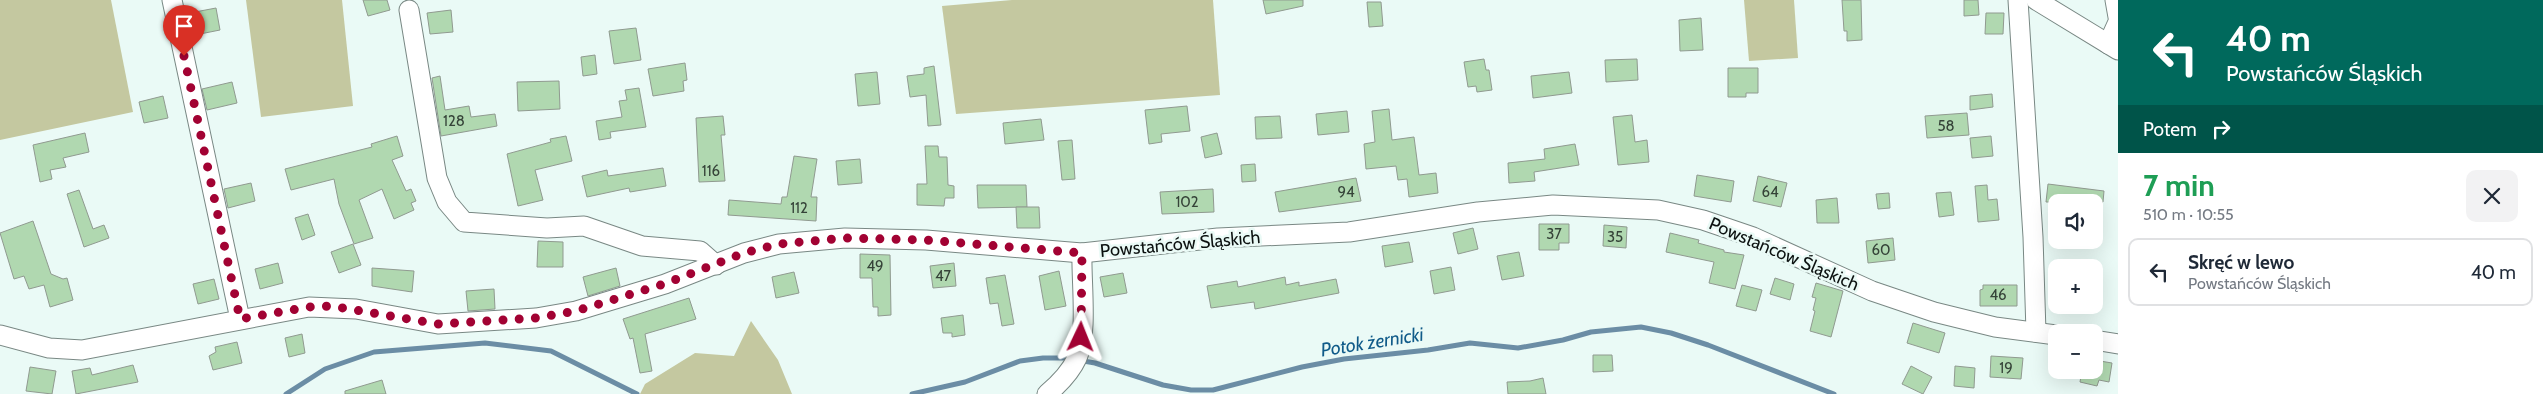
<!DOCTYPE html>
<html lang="pl">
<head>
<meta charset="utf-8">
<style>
  :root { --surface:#fff; --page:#f2f2f3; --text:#1f2937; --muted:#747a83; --line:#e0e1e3 }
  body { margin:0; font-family:Cabin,sans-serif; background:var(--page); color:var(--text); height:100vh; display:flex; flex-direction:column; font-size:19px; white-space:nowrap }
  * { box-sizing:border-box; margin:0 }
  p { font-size:16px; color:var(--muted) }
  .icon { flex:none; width:28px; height:28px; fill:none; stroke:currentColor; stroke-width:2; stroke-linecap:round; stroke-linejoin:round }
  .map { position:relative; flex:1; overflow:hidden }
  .panel { display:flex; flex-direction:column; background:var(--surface); width:425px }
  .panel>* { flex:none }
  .hud { background:#00695c; color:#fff; overflow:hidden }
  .controls { position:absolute; left:2048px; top:194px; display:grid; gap:10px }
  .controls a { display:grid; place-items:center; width:55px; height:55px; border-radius:10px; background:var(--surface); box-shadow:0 5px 20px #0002; font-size:25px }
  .pin { position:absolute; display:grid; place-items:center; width:42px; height:42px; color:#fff; margin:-51px -21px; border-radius:50% 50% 50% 0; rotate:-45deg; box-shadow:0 0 5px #0007 }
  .pin .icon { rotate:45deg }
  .me { position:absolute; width:55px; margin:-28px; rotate:2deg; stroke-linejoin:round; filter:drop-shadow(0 0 4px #0008) }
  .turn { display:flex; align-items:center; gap:18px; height:105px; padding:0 25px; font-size:22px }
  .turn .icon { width:65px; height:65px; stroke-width:2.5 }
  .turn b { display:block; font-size:35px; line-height:42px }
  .then { display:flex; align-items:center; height:48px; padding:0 25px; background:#0003; gap:10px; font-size:19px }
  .round { display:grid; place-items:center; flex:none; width:52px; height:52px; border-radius:10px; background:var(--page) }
  .head { display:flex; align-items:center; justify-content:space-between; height:85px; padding:0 25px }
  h1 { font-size:30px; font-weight:700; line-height:38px; color:#1e9e55 }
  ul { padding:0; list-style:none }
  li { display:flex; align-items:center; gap:15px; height:68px; margin:0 10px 8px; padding:0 15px; border:2px solid var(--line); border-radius:10px }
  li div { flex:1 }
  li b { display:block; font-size:19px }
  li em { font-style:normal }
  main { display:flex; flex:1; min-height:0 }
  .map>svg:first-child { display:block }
  .green { fill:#c4c8a0 }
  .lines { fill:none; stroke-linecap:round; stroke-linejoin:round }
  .stream { stroke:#6b8da5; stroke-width:5 }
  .building { fill:#b0d8b0; stroke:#909a90 }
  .minor-casing { stroke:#798884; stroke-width:21 }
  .minor { stroke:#fff; stroke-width:19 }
  .route { stroke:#a20233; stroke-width:9; stroke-dasharray:0 16.2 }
  .labels { text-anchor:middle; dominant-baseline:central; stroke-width:5; stroke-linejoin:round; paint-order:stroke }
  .number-label { font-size:15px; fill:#354338 }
  .street-label { font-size:18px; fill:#0c1110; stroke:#eafaf6 }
  .water-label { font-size:19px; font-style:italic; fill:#105b89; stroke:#eafaf6 }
</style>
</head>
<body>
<main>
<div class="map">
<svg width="2118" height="394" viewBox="0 0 2118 394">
  <rect width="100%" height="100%" fill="#eafaf6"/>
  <!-- green -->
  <g class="green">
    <polygon points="0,0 111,0 133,112 0,140"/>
    <polygon points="246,0 342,0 353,106 261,117"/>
    <polygon points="1012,0 1213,0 1220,95 956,114 942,6"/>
    <polygon points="1744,0 1794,0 1798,58 1749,61"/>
    <polygon points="751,321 778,360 792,394 640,394 645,384 695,353 734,356"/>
  </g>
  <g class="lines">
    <!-- stream -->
    <g class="stream">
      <polyline points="286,394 325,369 374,352 485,343 551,351 637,394"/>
      <polyline points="912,394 965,382 1020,361 1043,358 1066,358 1095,363 1163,385 1191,390 1213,390 1302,367 1344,359 1428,350 1470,343 1518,348 1563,340 1591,332 1641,327 1671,333 1708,345 1834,394"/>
    </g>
  </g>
  <!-- building -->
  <g class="building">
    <polygon points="363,0 387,0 390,10 368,16"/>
    <polygon points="1263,0 1303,0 1303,6 1266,14"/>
    <polygon points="1842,0 1861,0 1862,40 1847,41 1847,31 1844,31"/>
    <polygon points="1964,0 1978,0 1979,15 1964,16"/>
    <polygon points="1367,2 1381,2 1383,26 1369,27"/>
    <polygon points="216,8 220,30 200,34 195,12"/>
    <polygon points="451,10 453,32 430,34 427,13"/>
    <polygon points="1986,13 2004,13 2003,34 1985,34"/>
    <polygon points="1701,18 1703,50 1680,51 1679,20"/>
    <polygon points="636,28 641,60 614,64 609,31"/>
    <polygon points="595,55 597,74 583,76 581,57"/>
    <polygon points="1484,59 1486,70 1489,70 1492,90 1477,92 1476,86 1468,87 1464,62"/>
    <polygon points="1637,59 1638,80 1606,82 1605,60"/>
    <polygon points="685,63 687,80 683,81 684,91 653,96 648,69"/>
    <polygon points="934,66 941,125 928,126 926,95 910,97 907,76 924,74 924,68"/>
    <polygon points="1728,68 1758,68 1758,93 1746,93 1746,97 1728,97"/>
    <polygon points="877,72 880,104 858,106 855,74"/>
    <polygon points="1569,72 1572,93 1533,98 1531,76"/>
    <polygon points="440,76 445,110 469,106 471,117 495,114 497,126 441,136 432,78"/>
    <polygon points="559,81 560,109 518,111 517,82"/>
    <polygon points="232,82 237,103 207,110 202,89"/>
    <polygon points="639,88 646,127 610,132 611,138 599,140 596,121 622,117 619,101 627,100 625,90"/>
    <polygon points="1992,94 1993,107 1970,110 1970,96"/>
    <polygon points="163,96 168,118 144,123 139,102"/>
    <polygon points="1187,106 1190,131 1161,134 1162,142 1149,144 1145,110"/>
    <polygon points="1389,109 1392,140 1414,137 1419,175 1436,173 1438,193 1409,197 1407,179 1398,180 1396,166 1366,169 1364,144 1375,142 1372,111"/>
    <polygon points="1347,111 1349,132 1318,135 1316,114"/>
    <polygon points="1967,113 1969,135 1927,138 1925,116"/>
    <polygon points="1632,115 1635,142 1647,140 1649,162 1618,165 1613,117"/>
    <polygon points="723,116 725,135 721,135 725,181 699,182 696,118"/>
    <polygon points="1280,116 1282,138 1256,139 1255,117"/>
    <polygon points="1041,119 1044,140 1005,144 1003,123"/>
    <polygon points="85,133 89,152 63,158 66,167 50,170 52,179 40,182 33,145"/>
    <polygon points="1217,133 1222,154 1205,158 1201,137"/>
    <polygon points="397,136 403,156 392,160 406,191 411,189 416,201 411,203 414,210 394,219 382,189 359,200 373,238 354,244 339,204 334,179 291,190 285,169 372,147 371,144"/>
    <polygon points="566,136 572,161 535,170 543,200 518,206 507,154 551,142 550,139"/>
    <polygon points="1991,136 1993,156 1972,158 1970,138"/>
    <polygon points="1072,140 1075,179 1062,180 1058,141"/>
    <polygon points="1575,144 1579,165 1534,172 1535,181 1509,183 1508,163 1545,159 1544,149"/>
    <polygon points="925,146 938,146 939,157 947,157 948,185 954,186 954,198 945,198 944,206 917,205 917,184 927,184"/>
    <polygon points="794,156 817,159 811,197 817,197 816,221 728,215 729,200 781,204 782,197 787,197"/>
    <polygon points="860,159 862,183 838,185 836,161"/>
    <polygon points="1255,164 1256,181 1242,182 1241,165"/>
    <polygon points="663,168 666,186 630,192 629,188 587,197 582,176 607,170 608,176"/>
    <polygon points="1697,175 1734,181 1731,202 1694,196"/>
    <polygon points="1758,176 1787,183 1781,207 1753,201"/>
    <polygon points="1356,178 1361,201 1279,212 1275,192"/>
    <polygon points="251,183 255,201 228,208 224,189"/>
    <polygon points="2048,184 2104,191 2103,202 2046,202"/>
    <polygon points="977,185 1026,185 1027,207 978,208"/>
    <polygon points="1987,185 1988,200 1997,199 1999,220 1978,222 1975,186"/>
    <polygon points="1213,189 1214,212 1162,214 1160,192"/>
    <polygon points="79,190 93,229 104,225 109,238 84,247 67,194"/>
    <polygon points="1951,192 1954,215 1939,217 1936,193"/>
    <polygon points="1889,193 1890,208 1878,209 1876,194"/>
    <polygon points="1837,198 1839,223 1817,223 1816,200"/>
    <polygon points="1016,207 1039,207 1040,228 1017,228"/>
    <polygon points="308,214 315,235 302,240 295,218"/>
    <polygon points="33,221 51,274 63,279 67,278 73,300 50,307 44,285 29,289 24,276 14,279 0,233"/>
    <polygon points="1539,224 1569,224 1569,243 1559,243 1559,250 1539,250"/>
    <polygon points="1604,225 1627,227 1626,248 1603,246"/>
    <polygon points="1473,228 1478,249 1458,254 1453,233"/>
    <polygon points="1670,233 1699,240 1698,243 1724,250 1724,252 1744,255 1735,289 1709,283 1714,262 1666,252"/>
    <polygon points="1893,238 1895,260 1868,263 1866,241"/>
    <polygon points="538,241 563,242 563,267 537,267"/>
    <polygon points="1409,242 1413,262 1385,267 1382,246"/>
    <polygon points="353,244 361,265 339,273 331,252"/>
    <polygon points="1519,252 1524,276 1502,280 1497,256"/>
    <polygon points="860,254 890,255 891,315 878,316 878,307 873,307 872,278 860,278"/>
    <polygon points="278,263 283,283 260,289 255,269"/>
    <polygon points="954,263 956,286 933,288 930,266"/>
    <polygon points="1451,267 1455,290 1434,294 1430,271"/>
    <polygon points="372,268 414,271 412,292 372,286"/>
    <polygon points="616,268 620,286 588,296 583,277"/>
    <polygon points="1059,271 1066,306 1045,310 1039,276"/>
    <polygon points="794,272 799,293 776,298 772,277"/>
    <polygon points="1123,273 1127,293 1104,297 1100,277"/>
    <polygon points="1005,275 1014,324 1002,326 998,303 990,304 986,278"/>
    <polygon points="1285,277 1286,285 1299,282 1299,286 1336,279 1339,293 1255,309 1254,302 1211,308 1207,286 1237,281 1238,287"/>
    <polygon points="1775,278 1794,284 1790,300 1770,294"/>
    <polygon points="214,279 219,299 198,304 193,284"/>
    <polygon points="1816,283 1843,291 1831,337 1810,331 1815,311 1813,310 1816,298 1812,297"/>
    <polygon points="1742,285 1762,290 1756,311 1736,306"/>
    <polygon points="1983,285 2017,285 2017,306 1980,306 1980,290 1983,289"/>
    <polygon points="494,289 495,309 468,311 466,291"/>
    <polygon points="689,298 696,319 645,334 652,371 640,373 633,338 630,339 623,319"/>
    <polygon points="963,315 965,335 952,337 952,333 943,333 941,318"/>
    <polygon points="1913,323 1945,333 1939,353 1907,343"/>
    <polygon points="302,334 305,353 289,357 285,338"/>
    <polygon points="237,342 242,363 213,370 209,356 216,352 215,347"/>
    <polygon points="1593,355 1612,355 1613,371 1593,372"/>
    <polygon points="1991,356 2023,358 2021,379 1990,377"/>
    <polygon points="2094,360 2112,363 2109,382 2099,380 2097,386 2080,382 2082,370 2094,370"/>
    <polygon points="133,365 138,382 76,394 72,371 90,368 92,375"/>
    <polygon points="1911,366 1932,377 1923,394 1902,384"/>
    <polygon points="1955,366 1975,368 1974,388 1954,386"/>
    <polygon points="30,367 56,371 52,394 26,391"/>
    <polygon points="1543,378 1546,394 1508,394 1507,382 1530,381"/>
    <polygon points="382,380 386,394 345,394 345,391"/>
  </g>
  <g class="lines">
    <!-- minor casing -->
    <g class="minor-casing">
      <g id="minor">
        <polyline points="172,0 240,319"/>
        <polyline points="2018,0 2033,237 2036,332"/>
        <polyline points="2036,0 2118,50"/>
        <polyline points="2115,0 2118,17"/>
        <polyline points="409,10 437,178 447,202 464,222 547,228 584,226 642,246 700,251 716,265"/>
        <polyline points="2108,44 2118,22"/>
        <polyline points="0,335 49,348 82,350 309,307 356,309 438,324 536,318 576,311 599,304 665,284 744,253 779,244 845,238 926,240 1082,253 1218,238 1349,232 1478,212 1553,205 1658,210 1703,220 1753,237 1872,291 1934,312 1995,327 2056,335"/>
        <polyline points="2094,340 2118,344"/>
        <path d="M1047 394C1059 384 1070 373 1077 358 1088 334 1081 280 1082 253"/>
      </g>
    </g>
    <!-- minor -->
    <use href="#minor" class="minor"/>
  </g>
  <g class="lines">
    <!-- route -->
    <polyline class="route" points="184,56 240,319 309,307 331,306 438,324 536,318 576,311 599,304 664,284 744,253 779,244 845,238 926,240 1082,253 1081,337"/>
  </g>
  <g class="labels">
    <!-- number labels -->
    <g class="number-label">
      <text x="454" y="121">128</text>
      <text x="1946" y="126">58</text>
      <text x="711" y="171">116</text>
      <text x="1346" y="192">94</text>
      <text x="1770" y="192">64</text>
      <text x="1187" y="202">102</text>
      <text x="799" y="208">112</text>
      <text x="1554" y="234">37</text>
      <text x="1615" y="237">35</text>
      <text x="1881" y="250">60</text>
      <text x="875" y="266">49</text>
      <text x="943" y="276">47</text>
      <text x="1998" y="295">46</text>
      <text x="2006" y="368">19</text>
    </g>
    <!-- street labels -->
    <g class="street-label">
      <text transform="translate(1180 244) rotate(-5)">Powstańców Śląskich</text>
      <text transform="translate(1784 254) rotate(23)">Powstańców Śląskich</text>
    </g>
    <!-- water labels -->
    <g class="water-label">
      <text transform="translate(1372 342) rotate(-9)">Potok żernicki</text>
    </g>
  </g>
</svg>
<div class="controls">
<a><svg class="icon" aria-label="sound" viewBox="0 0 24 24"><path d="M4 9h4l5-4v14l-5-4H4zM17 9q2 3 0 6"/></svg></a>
<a>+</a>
<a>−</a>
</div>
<div class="pin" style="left:184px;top:56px;background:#d93025"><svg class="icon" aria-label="arrive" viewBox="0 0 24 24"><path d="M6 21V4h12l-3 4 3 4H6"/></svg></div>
<svg class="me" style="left:1081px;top:337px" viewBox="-20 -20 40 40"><path d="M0-17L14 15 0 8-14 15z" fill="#a20233" stroke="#fff" stroke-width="4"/></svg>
</div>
<section class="panel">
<div class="hud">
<div class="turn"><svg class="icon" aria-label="left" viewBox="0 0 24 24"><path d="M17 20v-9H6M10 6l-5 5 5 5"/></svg><div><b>40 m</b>Powstańców Śląskich</div></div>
<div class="then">Potem<svg class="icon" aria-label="right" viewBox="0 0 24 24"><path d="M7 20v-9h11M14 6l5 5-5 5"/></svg></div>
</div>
<div class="head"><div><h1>7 min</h1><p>510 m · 10:55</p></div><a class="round"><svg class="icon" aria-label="close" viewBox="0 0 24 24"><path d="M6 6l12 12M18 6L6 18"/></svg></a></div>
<ul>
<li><svg class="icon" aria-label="left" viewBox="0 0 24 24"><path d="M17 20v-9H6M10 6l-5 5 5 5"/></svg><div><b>Skręć w lewo</b><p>Powstańców Śląskich</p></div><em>40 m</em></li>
</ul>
</section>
</main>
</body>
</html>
